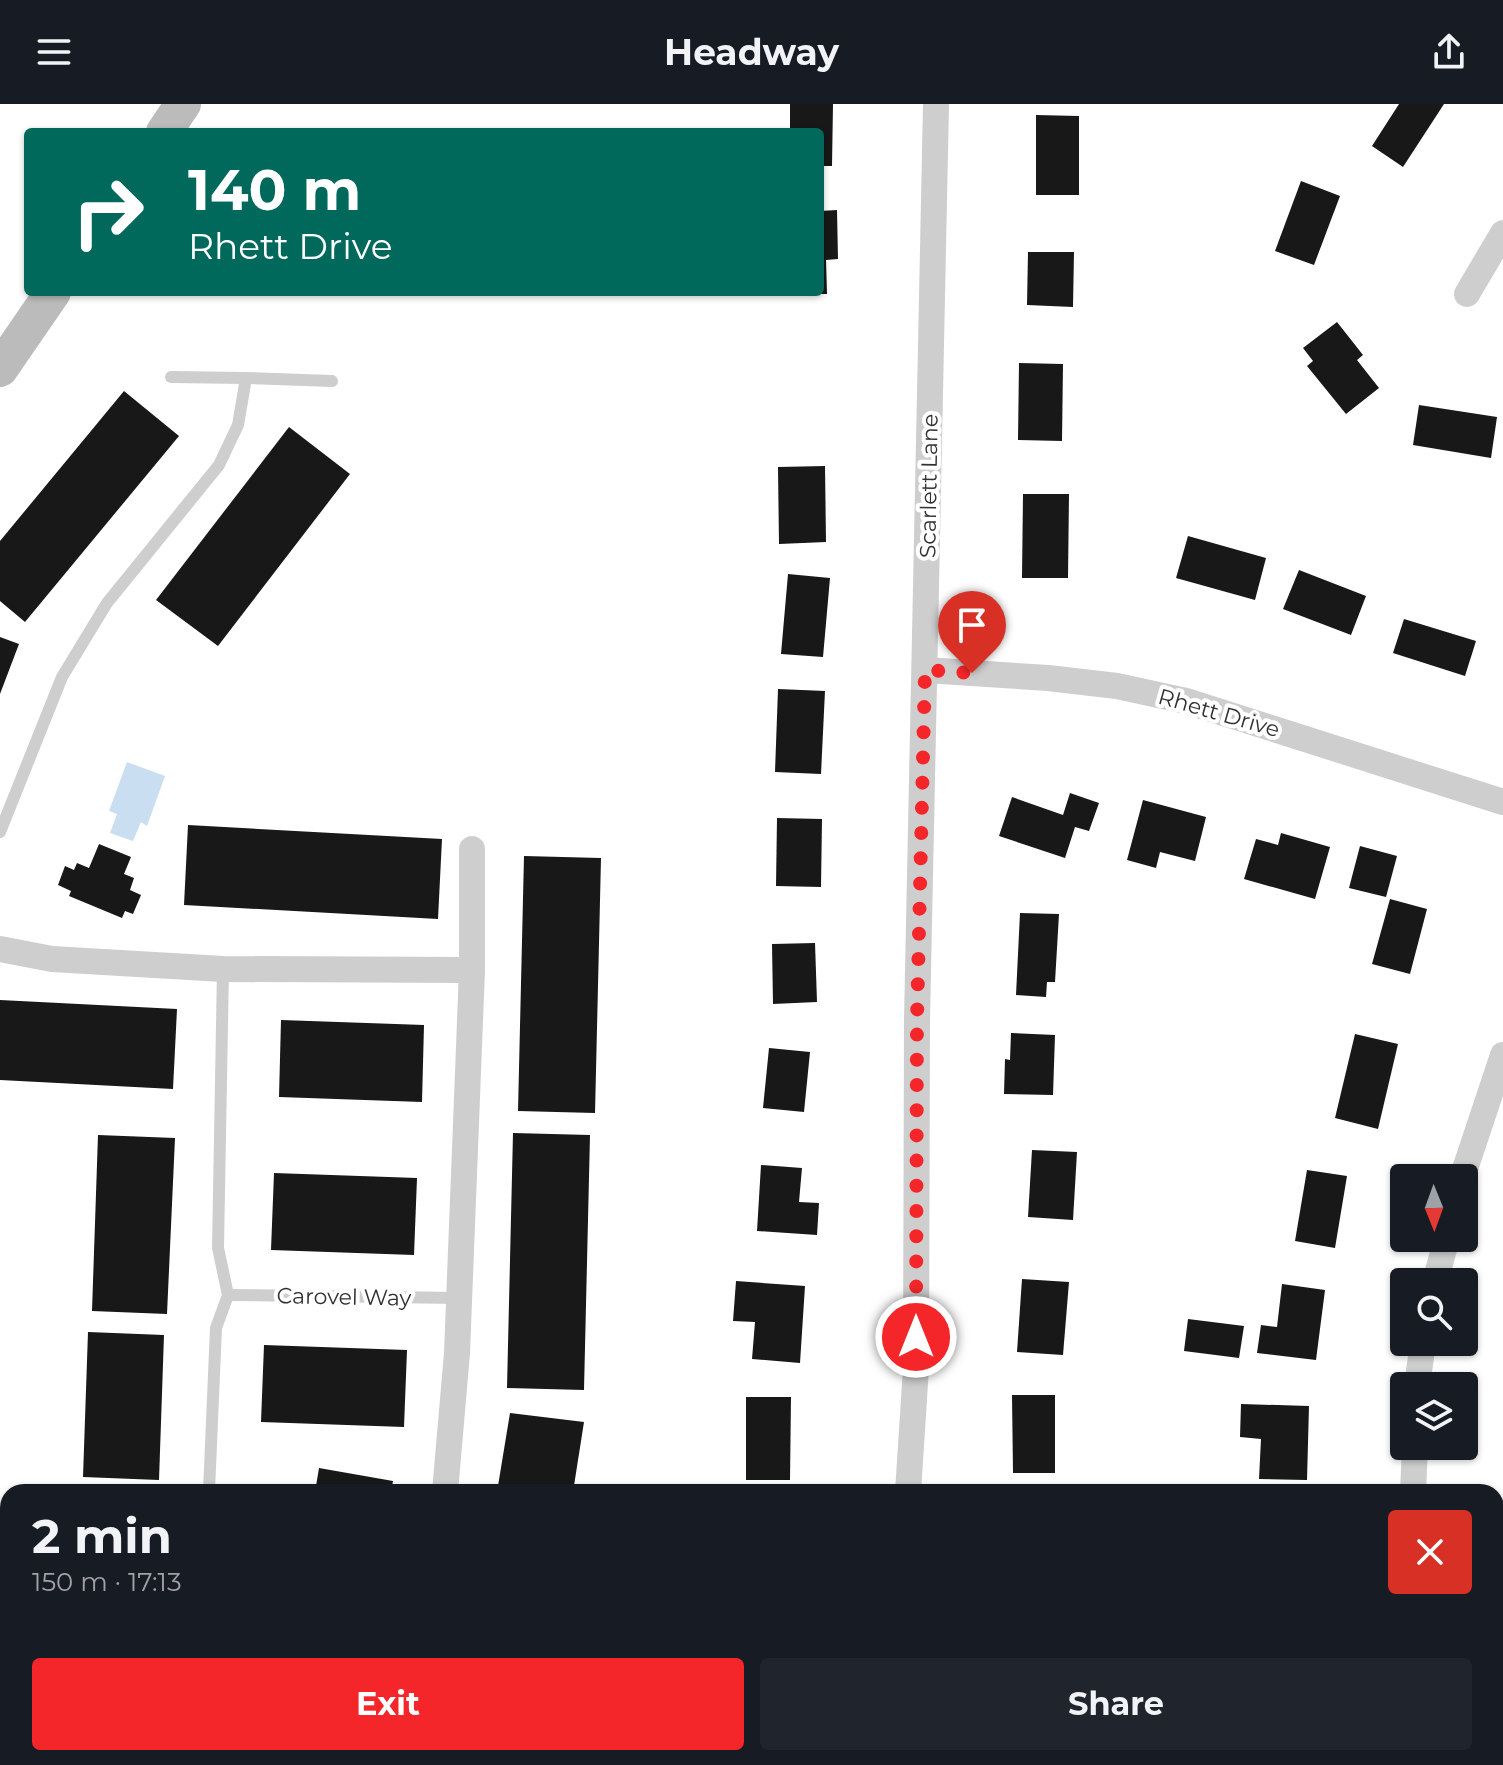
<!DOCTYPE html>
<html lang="en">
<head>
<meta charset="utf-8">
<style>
  :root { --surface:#171b24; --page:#20242c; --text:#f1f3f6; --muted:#9ea1a6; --accent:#f4262a }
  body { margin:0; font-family:Montserrat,sans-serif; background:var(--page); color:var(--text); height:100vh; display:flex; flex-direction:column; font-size:30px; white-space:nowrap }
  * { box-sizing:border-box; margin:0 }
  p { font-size:26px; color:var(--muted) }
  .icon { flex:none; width:44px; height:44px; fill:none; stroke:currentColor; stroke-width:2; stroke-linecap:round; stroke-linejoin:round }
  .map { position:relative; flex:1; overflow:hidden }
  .sheet { position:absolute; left:0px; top:1380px; width:1504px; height:282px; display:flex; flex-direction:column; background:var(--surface); border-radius:24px 24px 0 0; box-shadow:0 2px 6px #0004 }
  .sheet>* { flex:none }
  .banner { position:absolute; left:24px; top:24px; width:800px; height:168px; border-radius:8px; box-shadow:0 2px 6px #0004; background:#00695c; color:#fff; overflow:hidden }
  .needle { width:52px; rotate:179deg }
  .buttons { position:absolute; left:1390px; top:1060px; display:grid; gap:16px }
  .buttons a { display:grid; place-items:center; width:88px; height:88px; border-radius:8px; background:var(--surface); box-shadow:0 2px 6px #0004; font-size:40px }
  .pin { position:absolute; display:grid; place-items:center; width:68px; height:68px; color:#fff; margin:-82px -34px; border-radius:50% 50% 50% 0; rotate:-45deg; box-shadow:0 0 8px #0007 }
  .pin .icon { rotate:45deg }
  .me { position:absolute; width:88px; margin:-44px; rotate:0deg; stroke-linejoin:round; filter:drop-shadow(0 0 6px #0008) }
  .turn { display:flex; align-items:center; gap:28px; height:168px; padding:0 32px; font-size:36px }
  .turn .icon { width:104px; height:104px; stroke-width:2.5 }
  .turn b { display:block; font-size:56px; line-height:68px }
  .round { display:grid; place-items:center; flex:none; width:84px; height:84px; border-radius:8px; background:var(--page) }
  .headline { display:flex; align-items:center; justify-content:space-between; height:136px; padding:0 32px }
  h1 { font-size:48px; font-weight:700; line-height:60px }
  .primary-button { display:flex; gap:16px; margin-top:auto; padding:16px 32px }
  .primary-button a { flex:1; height:92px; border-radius:8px; background:var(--accent); color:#fff; font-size:32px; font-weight:700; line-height:92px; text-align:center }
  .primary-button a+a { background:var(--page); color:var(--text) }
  header { display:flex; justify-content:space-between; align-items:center; height:104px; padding:0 32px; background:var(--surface); font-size:36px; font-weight:700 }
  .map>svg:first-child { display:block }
  .water { fill:#c9def0 }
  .building { fill:#181818 }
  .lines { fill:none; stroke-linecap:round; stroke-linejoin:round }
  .lane { stroke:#cecece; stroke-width:12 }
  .street { stroke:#cecece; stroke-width:26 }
  .secondary { stroke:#bbb; stroke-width:36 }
  .route { stroke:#f4262a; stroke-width:14; stroke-dasharray:0 25.2 }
  .labels { text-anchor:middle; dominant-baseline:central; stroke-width:8; stroke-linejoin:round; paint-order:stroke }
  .street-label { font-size:22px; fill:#313131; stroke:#fff }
</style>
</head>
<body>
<header><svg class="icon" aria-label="menu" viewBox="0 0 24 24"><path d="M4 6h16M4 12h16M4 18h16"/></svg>Headway<svg class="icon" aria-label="share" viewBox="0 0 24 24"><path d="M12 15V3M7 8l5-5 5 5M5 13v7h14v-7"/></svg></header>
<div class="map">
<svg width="1503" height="1661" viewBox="0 0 1503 1661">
  <rect width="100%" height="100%" fill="#fff"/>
  <!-- water -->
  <polygon class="water" points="127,658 165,672 147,722 141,718 133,737 110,729 117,710 109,707"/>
  <!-- building -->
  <g class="building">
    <polygon points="790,0 833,0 832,62 820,62 820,28 790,28"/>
    <polygon points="1399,0 1444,0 1403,63 1372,42"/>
    <polygon points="1036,11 1079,12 1079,91 1036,91"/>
    <polygon points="1301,77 1340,92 1314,161 1275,147"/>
    <polygon points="837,106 838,155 826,156 827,190 820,190 820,107"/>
    <polygon points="1028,148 1074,148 1073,203 1027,201"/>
    <polygon points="1337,218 1363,251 1357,256 1379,284 1346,310 1307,262 1313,257 1303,244"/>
    <polygon points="1019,259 1063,260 1062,337 1018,336"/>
    <polygon points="124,287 179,332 25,518 0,497 0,437"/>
    <polygon points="1419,301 1497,313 1491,354 1413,341"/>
    <polygon points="289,323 350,370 218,542 156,496"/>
    <polygon points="825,362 826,438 779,440 778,363"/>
    <polygon points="1023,390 1069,390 1068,474 1022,474"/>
    <polygon points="1188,432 1266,454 1255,496 1176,474"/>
    <polygon points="1299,466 1366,492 1351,531 1283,505"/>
    <polygon points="788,470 830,474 823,553 781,550"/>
    <polygon points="1404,515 1476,537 1465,572 1393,549"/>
    <polygon points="0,533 19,540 0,590"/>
    <polygon points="778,585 825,587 821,670 775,668"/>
    <polygon points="1070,689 1099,699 1089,727 1075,723 1065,754 999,732 1012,693 1063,711"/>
    <polygon points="1143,696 1206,713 1195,757 1160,748 1156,764 1127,756"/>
    <polygon points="777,714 822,715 821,783 776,782"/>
    <polygon points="188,721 442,735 438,815 184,801"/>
    <polygon points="1281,729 1330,743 1315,795 1244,775 1256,735 1278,741"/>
    <polygon points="99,740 131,753 124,770 134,774 130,786 141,791 133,810 125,807 122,814 69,792 71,787 58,781 65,762 74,766 77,759 89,764"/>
    <polygon points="1360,742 1397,752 1386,793 1349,784"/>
    <polygon points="524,752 601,754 595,1009 518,1007"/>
    <polygon points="1390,795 1427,805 1410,870 1372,860"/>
    <polygon points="1020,809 1059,810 1055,878 1047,878 1046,893 1016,891"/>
    <polygon points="815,839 817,898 773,900 772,840"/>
    <polygon points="0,896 177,905 173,985 0,976"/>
    <polygon points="281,916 424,921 422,998 279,993"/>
    <polygon points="1011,929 1055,931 1053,991 1004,990 1005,955 1010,956"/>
    <polygon points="1355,930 1398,940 1378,1025 1335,1014"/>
    <polygon points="769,944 810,948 804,1008 763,1004"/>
    <polygon points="513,1029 590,1031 584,1286 507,1284"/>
    <polygon points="98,1031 175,1034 167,1210 92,1207"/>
    <polygon points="1032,1046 1077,1048 1073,1116 1028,1113"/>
    <polygon points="761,1061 802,1064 799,1098 819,1099 817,1131 757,1127"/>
    <polygon points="1307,1066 1347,1072 1335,1144 1295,1137"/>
    <polygon points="274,1069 417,1074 414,1151 271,1146"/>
    <polygon points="1022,1175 1069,1178 1063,1251 1017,1248"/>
    <polygon points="736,1177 805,1182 800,1259 752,1255 755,1218 733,1217"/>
    <polygon points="1282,1180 1325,1186 1316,1256 1257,1249 1261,1221 1277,1223"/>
    <polygon points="1188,1215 1244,1222 1239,1254 1184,1247"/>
    <polygon points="88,1228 164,1231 159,1376 83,1373"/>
    <polygon points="264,1241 407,1246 404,1323 261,1318"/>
    <polygon points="1012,1291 1055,1291 1055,1369 1013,1369"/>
    <polygon points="746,1293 791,1293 790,1376 746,1376"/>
    <polygon points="1241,1300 1309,1302 1307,1376 1259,1375 1261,1335 1240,1333"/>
    <polygon points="510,1309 584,1318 573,1388 497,1388"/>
    <polygon points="319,1364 393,1377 391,1388 315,1388"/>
    <polygon points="289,1654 366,1654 367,1661 290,1661"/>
    <polygon points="471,1654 546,1654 547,1661 472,1661"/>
    <rect x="992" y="1654" width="44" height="7"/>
    <rect x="1157" y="1654" width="35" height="7"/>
    <polygon points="1250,1654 1293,1655 1293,1661 1250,1661"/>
  </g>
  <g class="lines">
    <!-- lane -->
    <g class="lane">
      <polyline points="246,274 332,277"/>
      <polyline points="0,728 62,573 107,499 219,361 238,321 246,274 171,273"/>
      <polyline points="228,1191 460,1194"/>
      <polyline points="209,1387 216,1224 228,1191 218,1144 223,865"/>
    </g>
    <!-- street -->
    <g class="street">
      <polyline points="1467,190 1503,129"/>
      <polyline points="925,566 1048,574 1117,582 1186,597 1503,698"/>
      <polyline points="0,845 52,855 223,865 472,866"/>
      <polyline points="1462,1074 1503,951"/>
      <polyline points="1435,1178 1447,1134"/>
      <polyline points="1417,1282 1423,1238"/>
      <polyline points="445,1388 457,1249 472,866 472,745"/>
      <polyline points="908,1388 916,1264 917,916 936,0"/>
      <polyline points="1413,1388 1415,1342"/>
      <polyline points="420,1654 421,1661"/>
      <polyline points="893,1661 893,1654"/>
      <polyline points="1402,1661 1402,1654"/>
    </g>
    <!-- secondary -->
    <g class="secondary">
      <polyline points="164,28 183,0"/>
      <polyline points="0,265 53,188"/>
    </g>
  </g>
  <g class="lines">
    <!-- route -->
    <polyline class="route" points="916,1233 917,916 925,566 972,569"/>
  </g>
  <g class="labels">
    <!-- street labels -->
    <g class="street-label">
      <text transform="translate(929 382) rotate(-89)">Scarlett Lane</text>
      <text transform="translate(1219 609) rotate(16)">Rhett Drive</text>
      <text transform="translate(344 1193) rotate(1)">Carovel Way</text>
    </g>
  </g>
</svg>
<div class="buttons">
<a><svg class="needle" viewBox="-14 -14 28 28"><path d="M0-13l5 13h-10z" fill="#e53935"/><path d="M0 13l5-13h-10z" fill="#9ea1a6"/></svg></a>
<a><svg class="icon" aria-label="search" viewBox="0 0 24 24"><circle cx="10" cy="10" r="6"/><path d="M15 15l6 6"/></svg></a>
<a><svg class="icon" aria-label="layers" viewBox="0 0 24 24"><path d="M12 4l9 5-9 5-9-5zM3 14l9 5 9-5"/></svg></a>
</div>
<div class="pin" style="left:972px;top:569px;background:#d93025"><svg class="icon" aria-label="arrive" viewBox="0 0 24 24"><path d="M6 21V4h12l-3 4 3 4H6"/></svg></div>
<svg class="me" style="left:916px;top:1233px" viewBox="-20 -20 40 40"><circle r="17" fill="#f4262a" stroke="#fff" stroke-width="3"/><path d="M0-11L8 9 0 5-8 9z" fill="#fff"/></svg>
<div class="banner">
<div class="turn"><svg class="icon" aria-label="right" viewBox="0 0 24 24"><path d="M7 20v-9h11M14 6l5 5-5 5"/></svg><div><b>140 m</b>Rhett Drive</div></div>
</div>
<section class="sheet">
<div class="headline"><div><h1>2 min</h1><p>150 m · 17:13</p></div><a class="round" style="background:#d93025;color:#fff"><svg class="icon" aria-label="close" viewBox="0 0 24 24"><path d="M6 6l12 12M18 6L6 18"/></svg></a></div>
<div class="primary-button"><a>Exit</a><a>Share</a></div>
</section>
</div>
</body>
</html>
